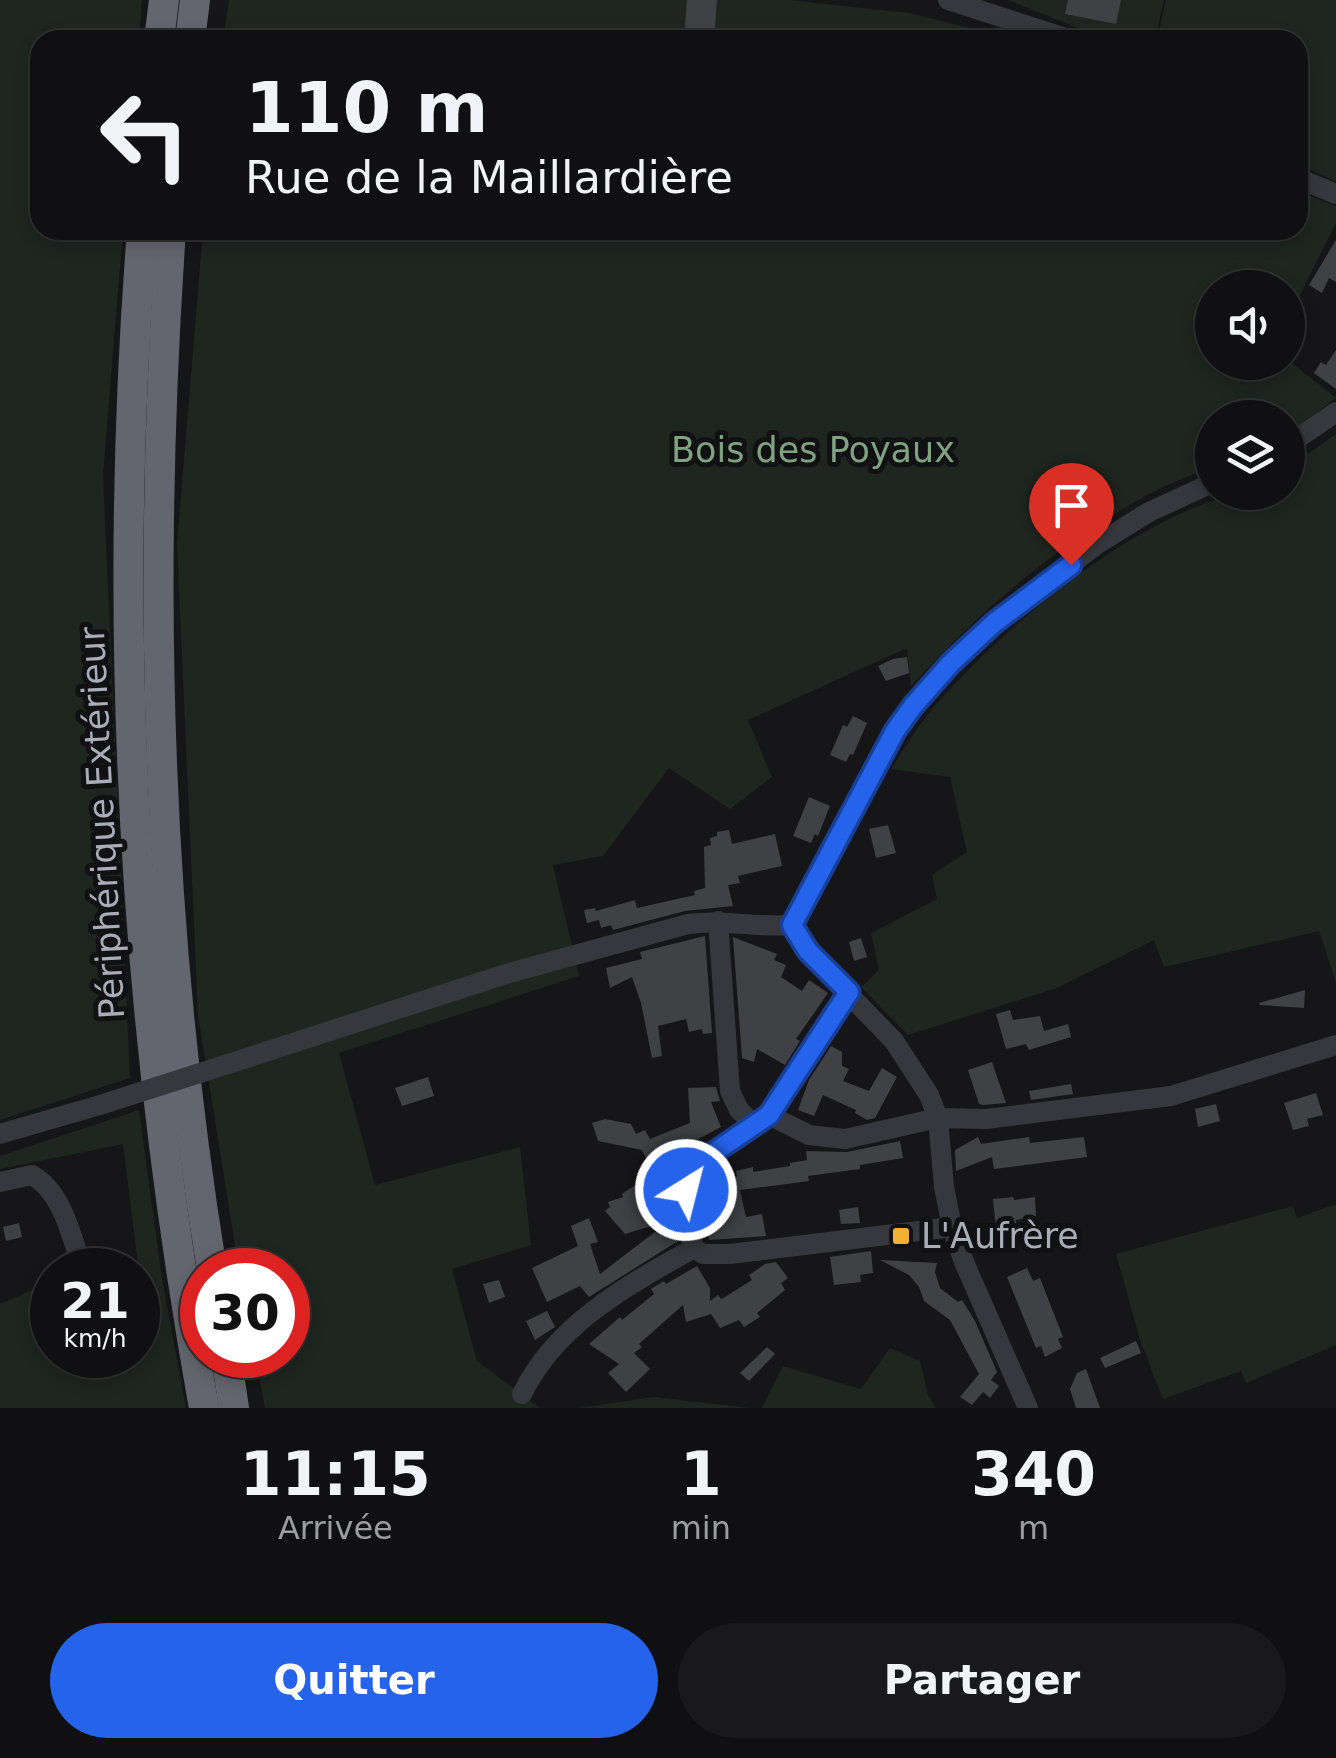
<!DOCTYPE html>
<html lang="fr">
<head>
<meta charset="utf-8">
<style>
  :root { --surface:#101012; --page:#19191b; --text:#f1f3f6; --muted:#9c9d9f; --line:#303032; --accent:#2563eb }
  body { margin:0; font-family:"DejaVu Sans",sans-serif; background:var(--page); color:var(--text); height:100vh; display:flex; flex-direction:column; font-size:38px; white-space:nowrap }
  * { box-sizing:border-box; margin:0 }
  p { font-size:32px; color:var(--muted) }
  .icon { flex:none; width:55px; height:55px; fill:none; stroke:currentColor; stroke-width:2; stroke-linecap:round; stroke-linejoin:round }
  .map { position:relative; height:1408px; overflow:hidden }
  .side { display:flex; flex-direction:column; background:var(--surface); flex:1 }
  .side>* { flex:none }
  .guide { position:absolute; left:30px; top:30px; width:1278px; height:210px; border-radius:30px; box-shadow:0 5px 15px #0003,0 0 0 2px var(--line); background:#101012; color:var(--text); overflow:hidden }
  .tools { position:absolute; left:1195px; top:270px; display:grid; gap:20px }
  .tools a { display:grid; place-items:center; width:110px; height:110px; border-radius:50%; background:var(--surface); box-shadow:0 5px 15px #0003,0 0 0 2px var(--line); font-size:50px }
  .speed { position:absolute; left:30px; top:1248px; display:flex; gap:20px; font-size:50px; font-weight:700; text-align:center }
  .speed>* { display:grid; place-content:center; width:130px; height:130px; border-radius:50%; background:var(--surface); box-shadow:0 5px 15px #0003,0 0 0 2px var(--line); line-height:1 }
  .speed small { font-size:25px; font-weight:400 }
  .speed .limit { border:15px solid #d22; background:#fff; color:#111 }
  .pin { position:absolute; display:grid; place-items:center; width:85px; height:85px; color:#fff; margin:-102px -42px; border-radius:50% 50% 50% 0; rotate:-45deg; box-shadow:0 0 10px #0007 }
  .pin .icon { rotate:45deg }
  .me { position:absolute; width:110px; margin:-55px; rotate:36deg; stroke-linejoin:round; filter:drop-shadow(0 0 8px #0008) }
  .turn { display:flex; align-items:center; gap:35px; height:210px; padding:0 50px; font-size:45px }
  .turn .icon { width:130px; height:130px; stroke-width:2.5 }
  .turn b { display:block; font-size:70px; line-height:85px }
  .eta { display:flex; justify-content:space-evenly; align-items:center; height:170px; text-align:center }
  .eta b { font-size:60px; font-weight:600; line-height:70px }
  .cta { display:flex; gap:20px; margin-top:auto; padding:20px 50px }
  .cta a { flex:1; height:115px; border-radius:60px; background:var(--accent); color:#fff; font-size:40px; font-weight:600; line-height:115px; text-align:center }
  .cta a+a { background:var(--page); color:var(--text) }
  .map>svg:first-child { display:block }
  .green { fill:#1e261f }
  .building { fill:#404145 }
  .lines { fill:none; stroke-linecap:round; stroke-linejoin:round }
  .minor { stroke:#37383d; stroke-width:20 }
  .highway { stroke:#63666e; stroke-width:30 }
  .minor-bridge { stroke:#37383d; stroke-width:20 }
  .route-casing { stroke:#184099; stroke-width:25 }
  .route { stroke:#2563eb; stroke-width:18 }
  .poi-dot { fill:#f2b134; stroke:#111113; stroke-width:4 }
  .labels { text-anchor:middle; dominant-baseline:central; stroke-width:10; stroke-linejoin:round; paint-order:stroke }
  .park-label { font-size:35px; fill:#7fa381; stroke:#111113 }
  .street-label { font-size:35px; fill:#a8adb8; stroke:#111113 }
  .poi-label { font-size:35px; fill:#a8adb8; stroke:#111113; text-anchor:start }
</style>
</head>
<body>
<div class="map">
<svg width="1336" height="1408" viewBox="0 0 1336 1408">
  <rect width="100%" height="100%" fill="#161618"/>
  <!-- green -->
  <g class="green">
    <polygon points="0,0 142,0 139,40 40,40 40,230 123,230 103,475 130,1078 0,1120"/>
    <polygon points="229,0 789,0 909,13 1018,40 223,40"/>
    <polygon points="1008,0 1164,0 1155,40 1108,40"/>
    <polygon points="1166,0 1336,0 1336,182 1298,164 1298,40 1157,40"/>
    <path d="M1298 191 1336 206V223L1288 319V288H1212V362L1288 360 1336 398 1288 434V418H1212V468C1108 499 982 606 911 687L907 648 748 720 772 777 730 809 669 768 603 856 553 865 579 976 339 1053 375 1185 520 1147 531 1245 452 1269 477 1361 540 1408H265L255 1355H288V1270H239L198 1015 177 544 203 230H1298Z"/>
    <path d="M1336 434V983L1319 931 1164 967 1154 940 1057 988 908 1035 861 987 879 970 871 933 937 899 932 875 967 852 950 777 891 769C905 748 918 725 935 706 1004 626 1136 515 1241 493 1256 490 1273 492 1288 492V468Z"/>
    <polygon points="139,1110 162,1279 186,1408 0,1408 0,1304 50,1282 52,1355 138,1355 138,1302 142,1297 123,1144 0,1169 0,1156"/>
    <polygon points="1336,1204 1336,1345 1246,1383 1241,1371 1163,1399 1140,1340 1116,1254 1293,1206 1297,1218"/>
    <polygon points="890,1348 920,1361 928,1395 936,1408 762,1408 783,1366 861,1389"/>
    <polygon points="654,1397 750,1408 579,1408"/>
  </g>
  <!-- building -->
  <g class="building">
    <polygon points="687,0 717,0 714,40 684,40"/>
    <polygon points="1068,0 1121,0 1116,24 1065,14"/>
    <polygon points="1336,240 1336,282 1329,278 1322,293 1309,285"/>
    <polygon points="1336,350 1336,389 1314,373 1321,362 1326,365"/>
    <polygon points="907,657 909,673 886,681 878,666 893,659"/>
    <polygon points="853,716 867,723 853,755 850,754 846,762 830,755 843,725 847,727"/>
    <polygon points="809,797 830,806 818,836 815,834 811,843 793,836"/>
    <polygon points="888,825 896,853 876,858 869,829"/>
    <polygon points="729,830 732,844 775,834 782,866 738,876 740,883 728,885 733,906 685,911 613,930 611,925 601,928 599,920 587,923 584,910 595,908 596,911 635,900 637,908 695,895 694,891 705,888 704,847 711,845 710,838 717,836 717,832"/>
    <polygon points="705,936 712,1033 703,1034 702,1029 689,1032 686,1019 658,1026 662,1056 652,1058 641,1003 632,977 610,988 606,968 642,959 640,952"/>
    <polygon points="733,937 777,954 774,960 786,965 781,977 802,991 809,980 828,993 796,1039 800,1041 785,1065 757,1049 754,1062 742,1058"/>
    <polygon points="861,938 867,957 854,961 849,942"/>
    <polygon points="1305,990 1304,1008 1260,1005 1259,1003"/>
    <polygon points="1010,1010 1013,1020 1040,1016 1044,1031 1068,1024 1071,1037 1029,1050 1026,1044 1006,1049 996,1014"/>
    <polygon points="831,1046 842,1052 842,1066 849,1069 843,1081 869,1091 882,1068 897,1077 875,1118 867,1120 855,1113 856,1110 823,1095 814,1116 798,1110 809,1080"/>
    <polygon points="992,1062 1006,1103 983,1105 979,1104 968,1070"/>
    <polygon points="428,1077 434,1096 402,1106 395,1088"/>
    <polygon points="1071,1084 1073,1094 1031,1100 1029,1091"/>
    <polygon points="716,1087 720,1101 711,1102 721,1127 678,1150 648,1163 642,1150 598,1141 592,1123 605,1119 631,1124 636,1134 645,1130 650,1139 690,1123 688,1088"/>
    <polygon points="1316,1093 1323,1115 1307,1119 1309,1126 1293,1130 1284,1103"/>
    <polygon points="1216,1104 1220,1121 1198,1127 1195,1109"/>
    <polygon points="978,1137 981,1144 1029,1137 1030,1143 1084,1137 1087,1157 994,1169 992,1157 956,1171 955,1150"/>
    <polygon points="900,1141 903,1158 860,1165 860,1169 808,1176 809,1181 740,1190 746,1217 762,1214 766,1236 709,1240 707,1228 715,1226 708,1190 717,1181 737,1177 736,1171 753,1167 753,1172 790,1166 790,1163 807,1160 806,1151 847,1152"/>
    <polygon points="650,1175 673,1202 674,1219 625,1234 605,1211 610,1207 608,1202 623,1197 622,1194"/>
    <polygon points="1013,1197 1014,1200 1035,1197 1036,1216 1016,1220 1017,1231 996,1230 993,1199"/>
    <polygon points="858,1207 860,1223 841,1224 839,1210"/>
    <polygon points="589,1218 598,1242 590,1244 600,1274 668,1222 678,1241 589,1297 580,1286 547,1302 532,1268 578,1246 571,1226"/>
    <polygon points="19,1223 22,1237 6,1241 3,1227"/>
    <polygon points="871,1251 873,1273 860,1275 861,1282 834,1285 830,1257"/>
    <polygon points="880,1260 937,1263 935,1272 940,1288 958,1302 962,1300 975,1321 997,1372 991,1380 999,1386 990,1398 983,1392 972,1405 960,1397 979,1374 950,1320 924,1301 919,1287 909,1275"/>
    <polygon points="776,1262 788,1278 781,1283 785,1290 757,1313 760,1317 744,1327 739,1320 720,1328 711,1314 686,1322 683,1305 639,1344 642,1347 634,1353 650,1369 626,1392 608,1373 619,1364 589,1344 620,1317 622,1320 654,1294 651,1289 664,1281 666,1284 697,1266 710,1288 710,1301 718,1295 721,1299 725,1297 752,1280 749,1275 765,1264"/>
    <polygon points="1027,1268 1033,1281 1040,1278 1063,1337 1058,1339 1062,1348 1045,1357 1041,1346 1036,1348 1007,1277"/>
    <polygon points="499,1280 505,1297 489,1303 483,1284"/>
    <polygon points="547,1311 555,1327 535,1340 526,1321"/>
    <polygon points="1136,1341 1141,1353 1105,1368 1100,1358"/>
    <polygon points="767,1347 775,1354 749,1381 740,1373"/>
    <polygon points="1086,1369 1100,1408 1076,1408 1070,1389 1077,1373"/>
  </g>
  <g class="lines">
    <!-- minor -->
    <g class="minor">
      <polyline points="948,0 1072,40"/>
      <polyline points="1298,178 1336,194"/>
      <polyline points="1288,445 1336,412"/>
      <polyline points="718,921 730,1091 739,1110 755,1126"/>
      <polyline points="792,925 895,731 951,663 994,623 1096,545 1149,512 1212,483"/>
      <polyline points="792,925 828,973 894,1041 929,1095 938,1118 944,1187 952,1227 964,1262 1028,1408"/>
      <path d="M228 1064 509 973 688 924C723 919 757 928 792 925"/>
      <polyline points="769,1115 809,1135 845,1139 938,1118 986,1119 1171,1096 1336,1045"/>
      <polyline points="0,1134 100,1105"/>
      <path d="M0 1182 32 1175C63 1192 72 1239 83 1270"/>
      <polyline points="694,1248 689,1229 685,1178 694,1166 769,1115 849,993"/>
      <polyline points="694,1248 703,1254 730,1254 952,1227"/>
      <path d="M522 1394C556 1324 628 1285 694 1248"/>
    </g>
    <!-- highway -->
    <g class="highway">
      <polyline points="159,40 164,0"/>
      <polyline points="190,40 195,0"/>
      <path d="M142 230C111 624 134 1019 204 1408"/>
      <path d="M171 230C147 577 156 926 212 1270"/>
      <polyline points="226,1355 234,1408"/>
    </g>
    <!-- minor-bridge -->
    <polyline class="minor-bridge" points="100,1105 228,1064"/>
  </g>
  <g class="lines">
    <!-- route casing -->
    <g class="route-casing">
      <polyline id="route" points="686,1190 685,1178 694,1166 769,1115 849,992 808,951 792,925 895,731 913,706 951,663 994,623 1071,565"/>
    </g>
    <!-- route -->
    <use href="#route" class="route"/>
  </g>
  <!-- markers -->
  <rect class="poi-dot" x="891" y="1226" width="20" height="20" rx="5"/>
  <g class="labels">
    <!-- park labels -->
    <g class="park-label">
      <text x="813" y="450">Bois des Poyaux</text>
    </g>
    <!-- street labels -->
    <g class="street-label">
      <text transform="translate(102 823) rotate(-93)">Périphérique Extérieur</text>
    </g>
    <!-- poi labels -->
    <g class="poi-label">
      <text x="921" y="1236">L'Aufrère</text>
    </g>
  </g>
</svg>
<div class="tools">
<a><svg class="icon" aria-label="sound" viewBox="0 0 24 24"><path d="M4 9h4l5-4v14l-5-4H4zM17 9q2 3 0 6"/></svg></a>
<a><svg class="icon" aria-label="layers" viewBox="0 0 24 24"><path d="M12 4l9 5-9 5-9-5zM3 14l9 5 9-5"/></svg></a>
</div>
<div class="speed"><div>21<small>km/h</small></div><div class="limit">30</div></div>
<div class="pin" style="left:1071px;top:565px;background:#d93025"><svg class="icon" aria-label="arrive" viewBox="0 0 24 24"><path d="M6 21V4h12l-3 4 3 4H6"/></svg></div>
<svg class="me" style="left:686px;top:1190px" viewBox="-20 -20 40 40"><circle r="17" fill="#2563eb" stroke="#fff" stroke-width="3"/><path d="M0-11L8 9 0 5-8 9z" fill="#fff"/></svg>
<div class="guide">
<div class="turn"><svg class="icon" aria-label="left" viewBox="0 0 24 24"><path d="M17 20v-9H6M10 6l-5 5 5 5"/></svg><div><b>110 m</b>Rue de la Maillardière</div></div>
</div>
</div>
<section class="side">
<div class="eta">
<div><b>11:15</b><p>Arrivée</p></div>
<div><b>1</b><p>min</p></div>
<div><b>340</b><p>m</p></div>
</div>
<div class="cta"><a>Quitter</a><a>Partager</a></div>
</section>
</body>
</html>
